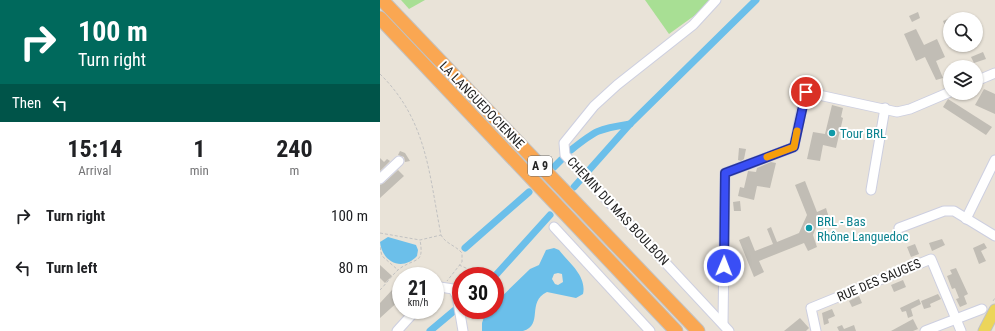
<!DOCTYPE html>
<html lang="en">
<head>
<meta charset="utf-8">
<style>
  :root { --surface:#fff; --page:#f2f2f2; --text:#202124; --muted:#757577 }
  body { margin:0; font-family:"Roboto Condensed",sans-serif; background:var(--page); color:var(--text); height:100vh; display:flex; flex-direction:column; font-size:15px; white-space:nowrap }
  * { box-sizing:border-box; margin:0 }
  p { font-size:13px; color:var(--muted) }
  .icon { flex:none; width:22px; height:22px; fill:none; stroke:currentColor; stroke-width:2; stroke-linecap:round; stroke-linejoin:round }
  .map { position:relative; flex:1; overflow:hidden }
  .sheet { display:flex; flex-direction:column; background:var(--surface); width:380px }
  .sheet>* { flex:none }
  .banner { background:#00695c; color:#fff; overflow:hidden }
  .controls { position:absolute; left:563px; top:12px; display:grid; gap:8px }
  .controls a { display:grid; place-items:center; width:40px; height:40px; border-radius:50%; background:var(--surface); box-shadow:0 1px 3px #0004; font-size:20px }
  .speed { position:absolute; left:12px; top:267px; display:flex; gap:8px; font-size:20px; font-weight:700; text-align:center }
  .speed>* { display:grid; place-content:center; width:52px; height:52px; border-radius:50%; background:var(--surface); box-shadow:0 1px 3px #0004; line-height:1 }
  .speed small { font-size:10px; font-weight:400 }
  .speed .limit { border:6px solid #d22; background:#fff; color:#111 }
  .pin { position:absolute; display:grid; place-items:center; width:34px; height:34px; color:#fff; margin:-17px; border:2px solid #fff; border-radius:50%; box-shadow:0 1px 4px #0007 }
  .me { position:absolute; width:44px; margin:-22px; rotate:1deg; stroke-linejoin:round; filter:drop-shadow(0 0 3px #0008) }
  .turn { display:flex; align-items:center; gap:14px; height:84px; padding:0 12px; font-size:18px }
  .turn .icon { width:52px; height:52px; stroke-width:2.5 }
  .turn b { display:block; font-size:28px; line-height:34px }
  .then { display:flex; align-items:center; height:38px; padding:0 12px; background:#0003; gap:8px; font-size:15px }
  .eta { display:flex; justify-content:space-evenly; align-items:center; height:68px; text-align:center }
  .eta b { font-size:24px; font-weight:700; line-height:28px }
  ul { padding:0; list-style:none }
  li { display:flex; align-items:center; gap:12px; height:52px; padding:0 12px }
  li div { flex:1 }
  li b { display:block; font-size:15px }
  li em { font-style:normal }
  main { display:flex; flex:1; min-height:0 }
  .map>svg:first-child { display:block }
  .green { fill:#a8df94 }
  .water { fill:#6bbfea; fill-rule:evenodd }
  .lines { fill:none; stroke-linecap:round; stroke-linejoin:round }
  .canal { stroke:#6bbfea; stroke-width:7 }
  .building { fill:#c1bdb5 }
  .minor-casing { stroke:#cdcfe0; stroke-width:11 }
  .major-casing { stroke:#c2c2c2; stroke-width:13 }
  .highway-casing { stroke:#c2c2c2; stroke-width:15 }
  .path { stroke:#c2c2c2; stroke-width:1; stroke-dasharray:3 2; stroke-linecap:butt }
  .minor { stroke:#fff; stroke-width:9 }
  .major { stroke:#ecd55a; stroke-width:11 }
  .highway { stroke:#faa752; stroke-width:13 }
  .route-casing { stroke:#25339f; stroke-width:10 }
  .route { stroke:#394ef5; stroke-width:7 }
  .slow { stroke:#f59e0b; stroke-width:7 }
  .culture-dot { fill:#0f9aa8; stroke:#fff; stroke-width:1.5 }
  .labels { text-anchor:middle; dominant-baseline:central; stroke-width:4; stroke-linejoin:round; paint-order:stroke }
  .shield { fill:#fff; stroke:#676767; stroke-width:1 }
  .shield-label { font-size:12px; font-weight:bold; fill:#262626 }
  .street-label { font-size:13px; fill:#262626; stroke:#fff }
  .culture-label { font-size:13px; fill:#0d838f; stroke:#fff; text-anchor:start }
</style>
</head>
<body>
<main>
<section class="sheet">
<div class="banner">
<div class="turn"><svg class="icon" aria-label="right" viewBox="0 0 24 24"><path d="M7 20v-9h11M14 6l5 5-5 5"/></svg><div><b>100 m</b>Turn right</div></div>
<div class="then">Then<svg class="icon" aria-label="left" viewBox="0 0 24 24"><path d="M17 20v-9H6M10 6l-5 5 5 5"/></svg></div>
</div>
<div class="eta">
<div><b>15:14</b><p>Arrival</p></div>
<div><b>1</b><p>min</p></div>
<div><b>240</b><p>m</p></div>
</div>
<ul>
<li><svg class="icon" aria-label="right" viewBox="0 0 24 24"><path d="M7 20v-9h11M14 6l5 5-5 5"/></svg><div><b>Turn right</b></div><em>100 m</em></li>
<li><svg class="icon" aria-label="left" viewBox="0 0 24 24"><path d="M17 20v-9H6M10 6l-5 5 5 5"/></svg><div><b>Turn left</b></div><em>80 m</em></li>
</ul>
</section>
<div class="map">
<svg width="615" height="331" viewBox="0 0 615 331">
  <rect width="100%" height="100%" fill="#e9e3d8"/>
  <!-- green -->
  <g class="green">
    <polygon points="21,0 45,0 29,9"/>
    <polygon points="265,0 336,0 289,34"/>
  </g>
  <!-- water -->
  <g class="water">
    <path d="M8 237 36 245 38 250 37 256C22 272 2 262 0 242Z"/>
    <path d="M174 248 179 250C189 263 207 276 203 294L196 298 167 292C146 302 164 325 143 331 133 331 113 331 102 331V323L106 311 115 310V303L150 269 159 265 166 250ZM178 273 182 274 183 282 178 285 175 284 172 279 174 274Z"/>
  </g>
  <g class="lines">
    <!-- canal -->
    <g class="canal">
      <path d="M191 150C216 130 218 129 250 124"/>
      <polyline points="174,167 181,160"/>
      <polyline points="194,187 250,124 376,0"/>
      <polyline points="85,248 149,192"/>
      <polyline points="115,276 170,215"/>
      <polyline points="50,331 81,305"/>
    </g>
  </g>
  <!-- building -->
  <g class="building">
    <polygon points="538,12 540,18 532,22 529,16"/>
    <polygon points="581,13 583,19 570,19 570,24 565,26 563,21"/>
    <polygon points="536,29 544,45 557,39 565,57 556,61 563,78 556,80 545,57 536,61 524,34"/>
    <polygon points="603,52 606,59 594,63 591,57"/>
    <polygon points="604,89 615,94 615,114 595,105"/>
    <polygon points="568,99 612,127 606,135 563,107"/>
    <polygon points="452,105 463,108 461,117 463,118 456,148 443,145 440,161 427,159 433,132 445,134"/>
    <polygon points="359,148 366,149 364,159 361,161 358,160"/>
    <polygon points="20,151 25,153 30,161 25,162 24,157 18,155"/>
    <polygon points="0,158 4,162 7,159 10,161 0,171"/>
    <polygon points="391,162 396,163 390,188 377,186 374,200 358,196 360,187 364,188 368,171 376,172 377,168"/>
    <polygon points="18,170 24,176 0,198 0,185 4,183"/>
    <polygon points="425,181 437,212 446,208 449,218 438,223 433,235 437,247 428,251 424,243 379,261 384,272 374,277 359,240 369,236 375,251 393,244 387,229 391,227 397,242 419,233 427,215 415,185"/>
    <polygon points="360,201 361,211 354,211 353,202"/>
    <polygon points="562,239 565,245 552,251 549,243"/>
    <polygon points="604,243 607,248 601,251 606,261 599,264 593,248"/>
    <polygon points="535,244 539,254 531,257 527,247"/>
    <polygon points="0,265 12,276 5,283 0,278"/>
    <polygon points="576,268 588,294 584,296 587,304 580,307 576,299 579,298 575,288 572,289 567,276 572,274 570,270"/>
    <polygon points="523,280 526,287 514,292 511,285"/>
    <polygon points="21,285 21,299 0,318 0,303 12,290 14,292"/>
    <polygon points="558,294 561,299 550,304 551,307 544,309 541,301"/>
    <polygon points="479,296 482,303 472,307 469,301"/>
    <polygon points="539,299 541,304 531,309 533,316 528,318 526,311 522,312 520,308"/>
    <polygon points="452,309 455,316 448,319 449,323 444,325 442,313"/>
    <polygon points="420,318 429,328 426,331 404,331"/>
    <polygon points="533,319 538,329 533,331 511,331"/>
    <polygon points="462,325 464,329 474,325 476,331 459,331 457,327"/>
  </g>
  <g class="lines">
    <!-- minor casing -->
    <g class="minor-casing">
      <g id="minor">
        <polyline points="336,0 313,25 237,85 214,106 184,143 185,155 349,331"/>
        <polyline points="596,81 615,73"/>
        <polyline points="0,179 19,161"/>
        <polyline points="491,190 505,108"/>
        <polyline points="586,219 615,160"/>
        <polyline points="174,227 270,331"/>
        <polyline points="519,228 564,211 574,211 615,236"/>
        <polyline points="55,289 60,287 73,289 77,296 83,331"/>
        <polyline points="343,324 345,173 414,147 425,92 517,112 530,109 570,92"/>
        <polyline points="17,331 36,310"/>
        <polyline points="436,331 431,308 551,259 581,331"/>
        <polyline points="545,331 602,309"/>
      </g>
    </g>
    <!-- major casing -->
    <g class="major-casing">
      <polyline id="major" points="604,331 615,310"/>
    </g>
    <!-- highway casing -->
    <g class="highway-casing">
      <g id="highway">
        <polyline points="2,0 318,331"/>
        <polyline points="0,18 296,331"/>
      </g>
    </g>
    <!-- path -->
    <g class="path">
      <path d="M0 74C47 120 49 174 61 235 66 244 75 245 82 253V262L67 281"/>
      <polyline points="0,233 40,240 61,235"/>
      <polyline points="0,247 2,256 18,270"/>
      <polyline points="79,265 102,275"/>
      <path d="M0 290C7 283 14 272 22 267 37 258 44 263 40 240"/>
      <polyline points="613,301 615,298"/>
    </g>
    <!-- minor -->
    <use href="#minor" class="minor"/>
    <!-- major -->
    <use href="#major" class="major"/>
    <!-- highway -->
    <use href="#highway" class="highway"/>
  </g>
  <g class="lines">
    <!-- route casing -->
    <g class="route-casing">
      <polyline id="route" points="344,266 345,173 414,147 426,92"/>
    </g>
    <!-- route -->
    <use href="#route" class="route"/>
    <!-- slow -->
    <polyline class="slow" points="387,157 414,147 417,131"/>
  </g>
  <!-- markers -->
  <g class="culture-dot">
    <circle cx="452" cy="133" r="4"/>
    <circle cx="429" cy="228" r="4"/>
  </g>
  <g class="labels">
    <!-- shield labels -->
    <rect class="shield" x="148" y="156" width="24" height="20" rx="3"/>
    <g class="shield-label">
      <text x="160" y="166">A 9</text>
    </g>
    <!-- street labels -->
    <g class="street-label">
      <text transform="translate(102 105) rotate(46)">LA LANGUEDOCIENNE</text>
      <text transform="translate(238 211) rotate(47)">CHEMIN DU MAS BOULBON</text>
      <text transform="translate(499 280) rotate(-23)">RUE DES SAUGES</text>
    </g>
    <!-- culture labels -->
    <g class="culture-label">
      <text x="460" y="133">Tour BRL</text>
      <text x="437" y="221">BRL - Bas<tspan x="437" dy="15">Rhône Languedoc</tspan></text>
    </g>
  </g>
</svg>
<div class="controls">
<a><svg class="icon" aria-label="search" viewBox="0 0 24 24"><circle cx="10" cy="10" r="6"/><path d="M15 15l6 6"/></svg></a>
<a><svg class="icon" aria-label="layers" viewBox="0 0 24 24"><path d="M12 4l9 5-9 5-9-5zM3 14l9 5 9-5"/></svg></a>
</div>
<div class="speed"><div>21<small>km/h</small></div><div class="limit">30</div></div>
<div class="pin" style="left:426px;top:92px;background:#d93025"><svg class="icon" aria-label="arrive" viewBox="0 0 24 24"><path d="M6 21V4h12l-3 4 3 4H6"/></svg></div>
<svg class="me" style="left:344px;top:266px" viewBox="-20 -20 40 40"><circle r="17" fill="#394ef5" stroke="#fff" stroke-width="3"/><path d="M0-11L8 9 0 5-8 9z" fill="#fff"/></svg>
</div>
</main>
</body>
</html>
